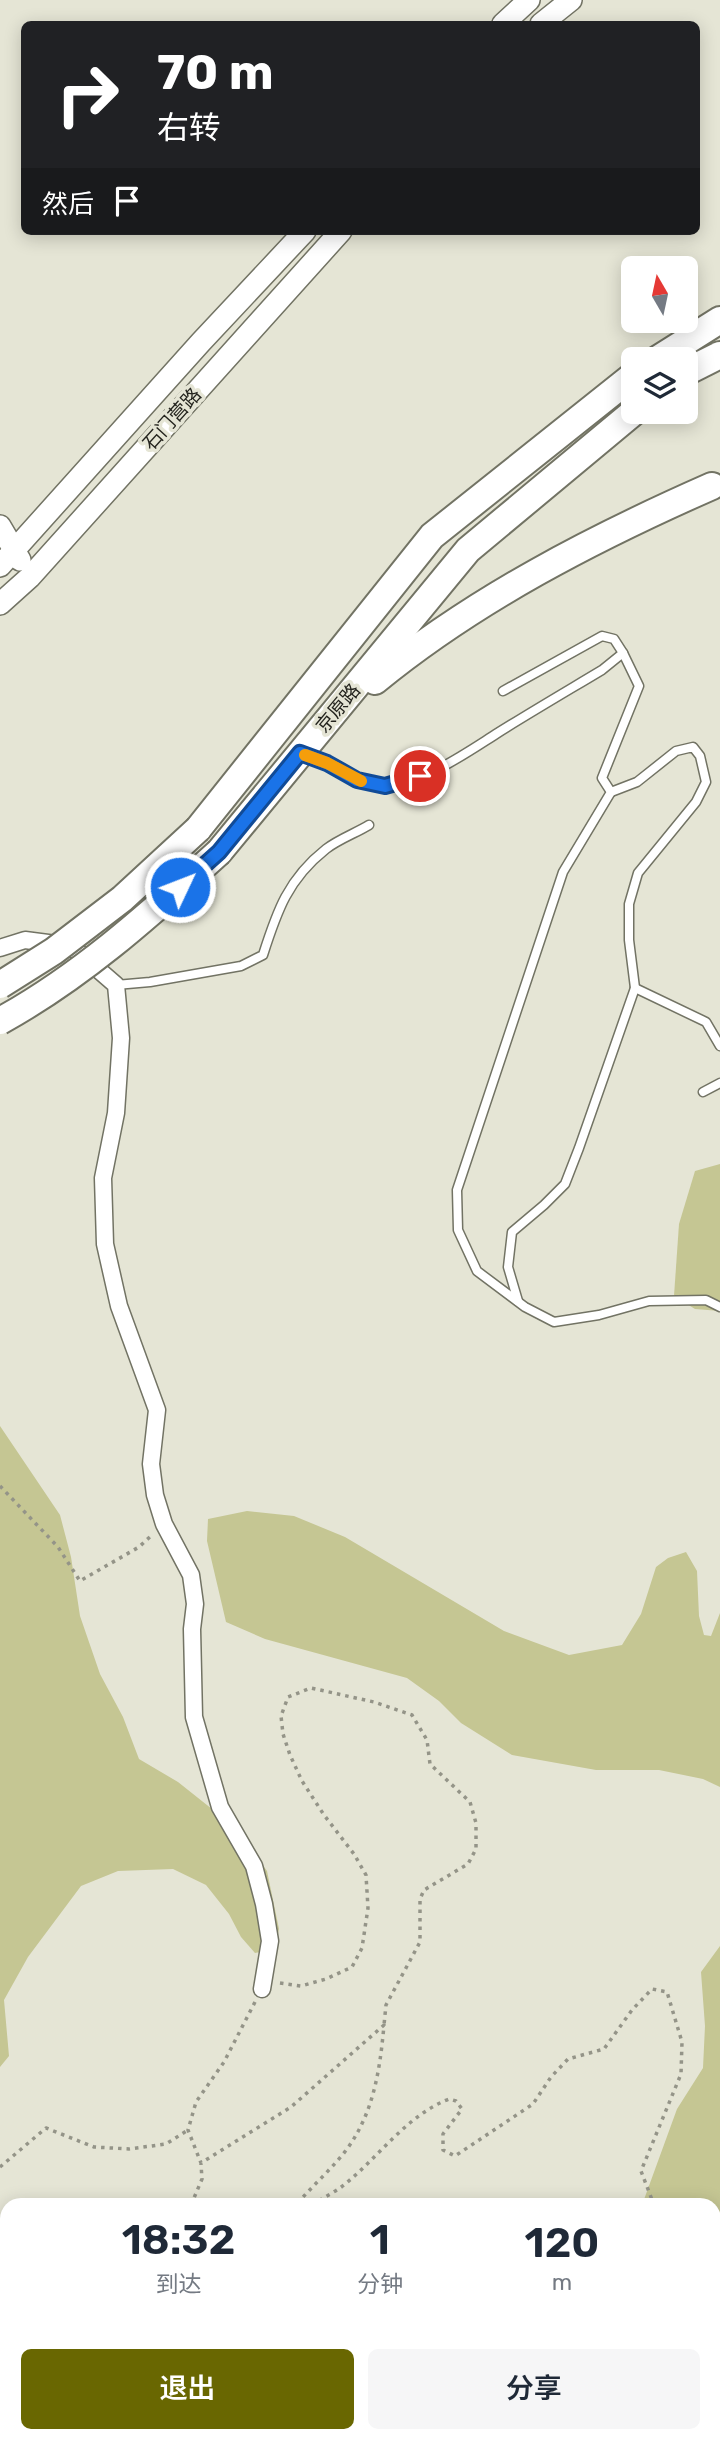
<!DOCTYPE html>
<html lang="zh">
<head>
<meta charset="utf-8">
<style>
  :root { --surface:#fff; --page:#f6f6f7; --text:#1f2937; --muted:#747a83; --accent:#696701 }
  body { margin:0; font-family:Rubik,"Noto Sans SC",sans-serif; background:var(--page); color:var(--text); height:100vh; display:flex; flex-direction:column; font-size:26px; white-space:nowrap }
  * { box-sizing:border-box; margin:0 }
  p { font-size:23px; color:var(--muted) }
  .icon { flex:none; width:38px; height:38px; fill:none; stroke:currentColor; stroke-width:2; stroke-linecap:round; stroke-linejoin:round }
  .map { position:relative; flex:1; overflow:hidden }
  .panel { position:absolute; left:0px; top:2198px; width:721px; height:245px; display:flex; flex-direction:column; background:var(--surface); border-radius:21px 21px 0 0; box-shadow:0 4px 18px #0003 }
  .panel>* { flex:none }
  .top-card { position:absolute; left:21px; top:21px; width:679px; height:214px; border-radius:10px; box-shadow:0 4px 18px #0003; background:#202124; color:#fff; overflow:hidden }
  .needle { width:46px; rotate:351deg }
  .controls { position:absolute; left:621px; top:256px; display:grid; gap:14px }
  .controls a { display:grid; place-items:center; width:77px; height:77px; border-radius:10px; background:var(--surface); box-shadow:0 4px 18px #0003; font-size:35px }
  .pin { position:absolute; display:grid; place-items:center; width:60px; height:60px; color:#fff; margin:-30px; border:4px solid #fff; border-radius:50%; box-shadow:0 2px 7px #0007 }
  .me { position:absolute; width:77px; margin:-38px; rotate:47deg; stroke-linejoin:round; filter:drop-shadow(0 0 5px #0008) }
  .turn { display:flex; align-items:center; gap:24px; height:147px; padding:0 21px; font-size:32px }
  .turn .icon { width:91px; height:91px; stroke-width:2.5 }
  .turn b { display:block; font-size:49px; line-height:60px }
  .then { display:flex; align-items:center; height:66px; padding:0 21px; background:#0003; gap:14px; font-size:26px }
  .eta { display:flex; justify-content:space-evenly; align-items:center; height:119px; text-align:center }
  .eta b { font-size:42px; font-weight:600; line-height:49px }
  .button { display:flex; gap:14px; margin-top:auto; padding:14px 21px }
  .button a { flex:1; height:80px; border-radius:10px; background:var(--accent); color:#fff; font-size:28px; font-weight:600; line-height:80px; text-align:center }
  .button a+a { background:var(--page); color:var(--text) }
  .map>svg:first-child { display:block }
  .green { fill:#c5c693 }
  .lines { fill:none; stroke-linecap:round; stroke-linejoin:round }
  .service-casing { stroke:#727364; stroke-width:11 }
  .minor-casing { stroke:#727364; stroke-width:19 }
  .secondary-casing { stroke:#727364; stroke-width:24 }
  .trunk-casing { stroke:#727364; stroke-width:30 }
  .path { stroke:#949488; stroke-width:3.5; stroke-dasharray:3.5 5; stroke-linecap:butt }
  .service { stroke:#fff; stroke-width:8 }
  .minor { stroke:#fff; stroke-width:16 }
  .secondary { stroke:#fff; stroke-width:21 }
  .trunk { stroke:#fff; stroke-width:26 }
  .trunk-bridge-casing { stroke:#727364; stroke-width:30; stroke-linecap:butt }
  .trunk-bridge { stroke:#fff; stroke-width:26 }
  .route-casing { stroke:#114b97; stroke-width:18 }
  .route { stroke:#1a73e8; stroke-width:12 }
  .slow { stroke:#f59e0b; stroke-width:12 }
  .labels { text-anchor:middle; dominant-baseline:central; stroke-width:7; stroke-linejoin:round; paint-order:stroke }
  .street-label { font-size:19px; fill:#24241e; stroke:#e5e5d5 }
</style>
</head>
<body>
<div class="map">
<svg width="720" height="2443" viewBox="0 0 720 2443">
  <rect width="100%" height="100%" fill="#e5e5d5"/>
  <!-- green -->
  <g class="green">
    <polygon points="720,1164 720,1311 695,1309 674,1296 679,1224 695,1171"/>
    <polygon points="0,1426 60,1515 71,1557 80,1616 100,1674 123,1717 139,1759 178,1782 217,1813 244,1840 267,1871 279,1929 275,1949 255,1953 241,1937 229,1914 206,1885 173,1869 118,1871 81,1886 28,1957 4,2000 9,2056 0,2067"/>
    <polygon points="247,1511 294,1516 345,1537 504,1631 569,1655 622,1645 641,1614 656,1567 668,1558 686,1552 697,1571 699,1616 704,1635 711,1636 720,1613 720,1787 703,1779 659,1770 596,1770 512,1755 461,1723 439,1701 407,1678 265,1639 226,1622 207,1541 208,1519"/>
    <polygon points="720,1946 720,2443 518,2443 520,2436 714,2436 714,2205 642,2205 677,2109 703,2068 705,2026 701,1972"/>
    <polygon points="195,2436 408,2436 410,2443 187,2443"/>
  </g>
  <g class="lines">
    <!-- service casing -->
    <g class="service-casing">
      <g id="service">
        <polyline points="503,691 602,636 614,639 623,653"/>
        <path d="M306 755C329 764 362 787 385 786 422 784 466 753 496 734 531 712 567 691 602 670L623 653 639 686 602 778 611 792 563 872 457 1190 458 1230 477 1271 525 1307 554 1322 599 1315 649 1301 706 1300 720 1307"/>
        <path d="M116 985 150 982 241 966 263 955C277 911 288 879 326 849 339 839 356 833 369 825"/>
        <polyline points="635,988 706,1022 720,1046"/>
        <polyline points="703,1092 720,1083"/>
        <polyline points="518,1301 508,1267 512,1232 544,1205 565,1184 579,1148 635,988 629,940 629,904 638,873 696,802 706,782 700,756 693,747 676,751 637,782 611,792"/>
      </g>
    </g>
    <!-- minor casing -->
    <g class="minor-casing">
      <polyline id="minor" points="0,948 25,940 71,946 116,985 121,1038 116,1113 103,1178 105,1244 119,1306 157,1410 151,1464 155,1495 164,1524 191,1575 195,1604 192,1629 194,1717 220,1807 254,1866 264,1904 270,1941 262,1989"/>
    </g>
    <!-- secondary casing -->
    <g class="secondary-casing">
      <g id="secondary">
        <polyline points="503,24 529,0"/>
        <polyline points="541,24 571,0"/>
        <polyline points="0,526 20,560"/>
        <polyline points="0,566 201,342 305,231"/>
        <polyline points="0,604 30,577 341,231"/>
      </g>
    </g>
    <!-- trunk casing -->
    <g class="trunk-casing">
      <g id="trunk">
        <polyline points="658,359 720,320"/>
        <polyline points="686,372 720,355"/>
        <path d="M375 681C475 599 594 538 712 486"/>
        <polyline points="198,829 432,536 634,375"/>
        <polyline points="219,852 468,550 635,411"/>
      </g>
    </g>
    <!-- path -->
    <g class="path">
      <polyline points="0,1486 58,1547 80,1581 139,1547 153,1534"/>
      <polyline points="280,1983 301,1986 326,1979 352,1967 362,1948 368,1908 366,1875 354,1854 324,1815 302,1781 290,1755 283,1734 281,1716 288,1697 311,1688 374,1702 412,1715 427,1740 430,1764 470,1802 476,1823 476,1849 468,1864 424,1890 420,1899 420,1942 386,2005 384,2025"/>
      <path d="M255 2002 224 2062 196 2102 188 2130 201 2163 291 2107 384 2025C380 2069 374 2112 347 2149 332 2169 312 2186 296 2205"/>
      <polyline points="0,2167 46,2128 94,2147 129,2149 166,2144 188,2130"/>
      <polyline points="191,2205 202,2179 201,2164"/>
      <path d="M312 2205C321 2199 331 2194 340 2188 377 2160 405 2116 449 2099L456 2101 462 2109 443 2134V2150L455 2156 533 2104 551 2077 568 2059 604 2049 632 2010 652 1989 667 1992 682 2042 681 2074 641 2171 654 2205"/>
      <polyline points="714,2335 720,2329"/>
      <polyline points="714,2428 720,2423"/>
      <polyline points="113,2436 113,2443"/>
      <polyline points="557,2436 564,2443"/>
      <polyline points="84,2443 89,2436"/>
      <polyline points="541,2443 544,2436"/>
      <polyline points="585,2443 610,2436"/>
      <polyline points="695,2443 704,2436"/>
    </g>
    <!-- service -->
    <use href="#service" class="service"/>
    <!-- minor -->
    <use href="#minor" class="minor"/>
    <!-- secondary -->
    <use href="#secondary" class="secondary"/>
    <!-- trunk -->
    <use href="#trunk" class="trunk"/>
    <!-- trunk-bridge casing -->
    <g class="trunk-bridge-casing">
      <g id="trunk-bridge">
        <polyline points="0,985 54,951 122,899 198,829"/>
        <path d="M0 1021C82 976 150 914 219 852"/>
      </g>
    </g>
    <!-- trunk-bridge -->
    <use href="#trunk-bridge" class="trunk-bridge"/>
  </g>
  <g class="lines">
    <!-- route casing -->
    <g class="route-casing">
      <polyline id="route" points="180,887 219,852 300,753 327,763 357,780 385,786 420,776"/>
    </g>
    <!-- route -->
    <use href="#route" class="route"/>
    <!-- slow -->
    <polyline class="slow" points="305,755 327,763 361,781"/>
  </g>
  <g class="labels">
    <!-- street labels -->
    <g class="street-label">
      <text transform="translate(172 419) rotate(-48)">石门营路</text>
      <text transform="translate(338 708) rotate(-50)">京原路</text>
    </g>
  </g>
</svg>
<div class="controls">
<a><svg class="needle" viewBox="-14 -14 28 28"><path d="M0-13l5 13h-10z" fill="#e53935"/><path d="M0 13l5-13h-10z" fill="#747a83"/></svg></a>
<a><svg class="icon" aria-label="layers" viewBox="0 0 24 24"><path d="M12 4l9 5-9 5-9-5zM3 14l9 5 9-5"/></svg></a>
</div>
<div class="pin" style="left:420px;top:776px;background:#d93025"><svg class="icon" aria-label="arrive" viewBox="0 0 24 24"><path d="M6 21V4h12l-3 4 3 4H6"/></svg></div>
<svg class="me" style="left:180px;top:887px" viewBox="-20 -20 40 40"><circle r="17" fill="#1a73e8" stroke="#fff" stroke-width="3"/><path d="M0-11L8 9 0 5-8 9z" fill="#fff"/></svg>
<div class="top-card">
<div class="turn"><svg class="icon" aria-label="right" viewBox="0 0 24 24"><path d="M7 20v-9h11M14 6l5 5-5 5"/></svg><div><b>70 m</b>右转</div></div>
<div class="then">然后<svg class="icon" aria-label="arrive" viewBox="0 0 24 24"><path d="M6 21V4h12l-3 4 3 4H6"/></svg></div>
</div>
<section class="panel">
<div class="eta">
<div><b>18:32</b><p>到达</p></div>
<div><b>1</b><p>分钟</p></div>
<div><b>120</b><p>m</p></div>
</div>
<div class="button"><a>退出</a><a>分享</a></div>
</section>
</div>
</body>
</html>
